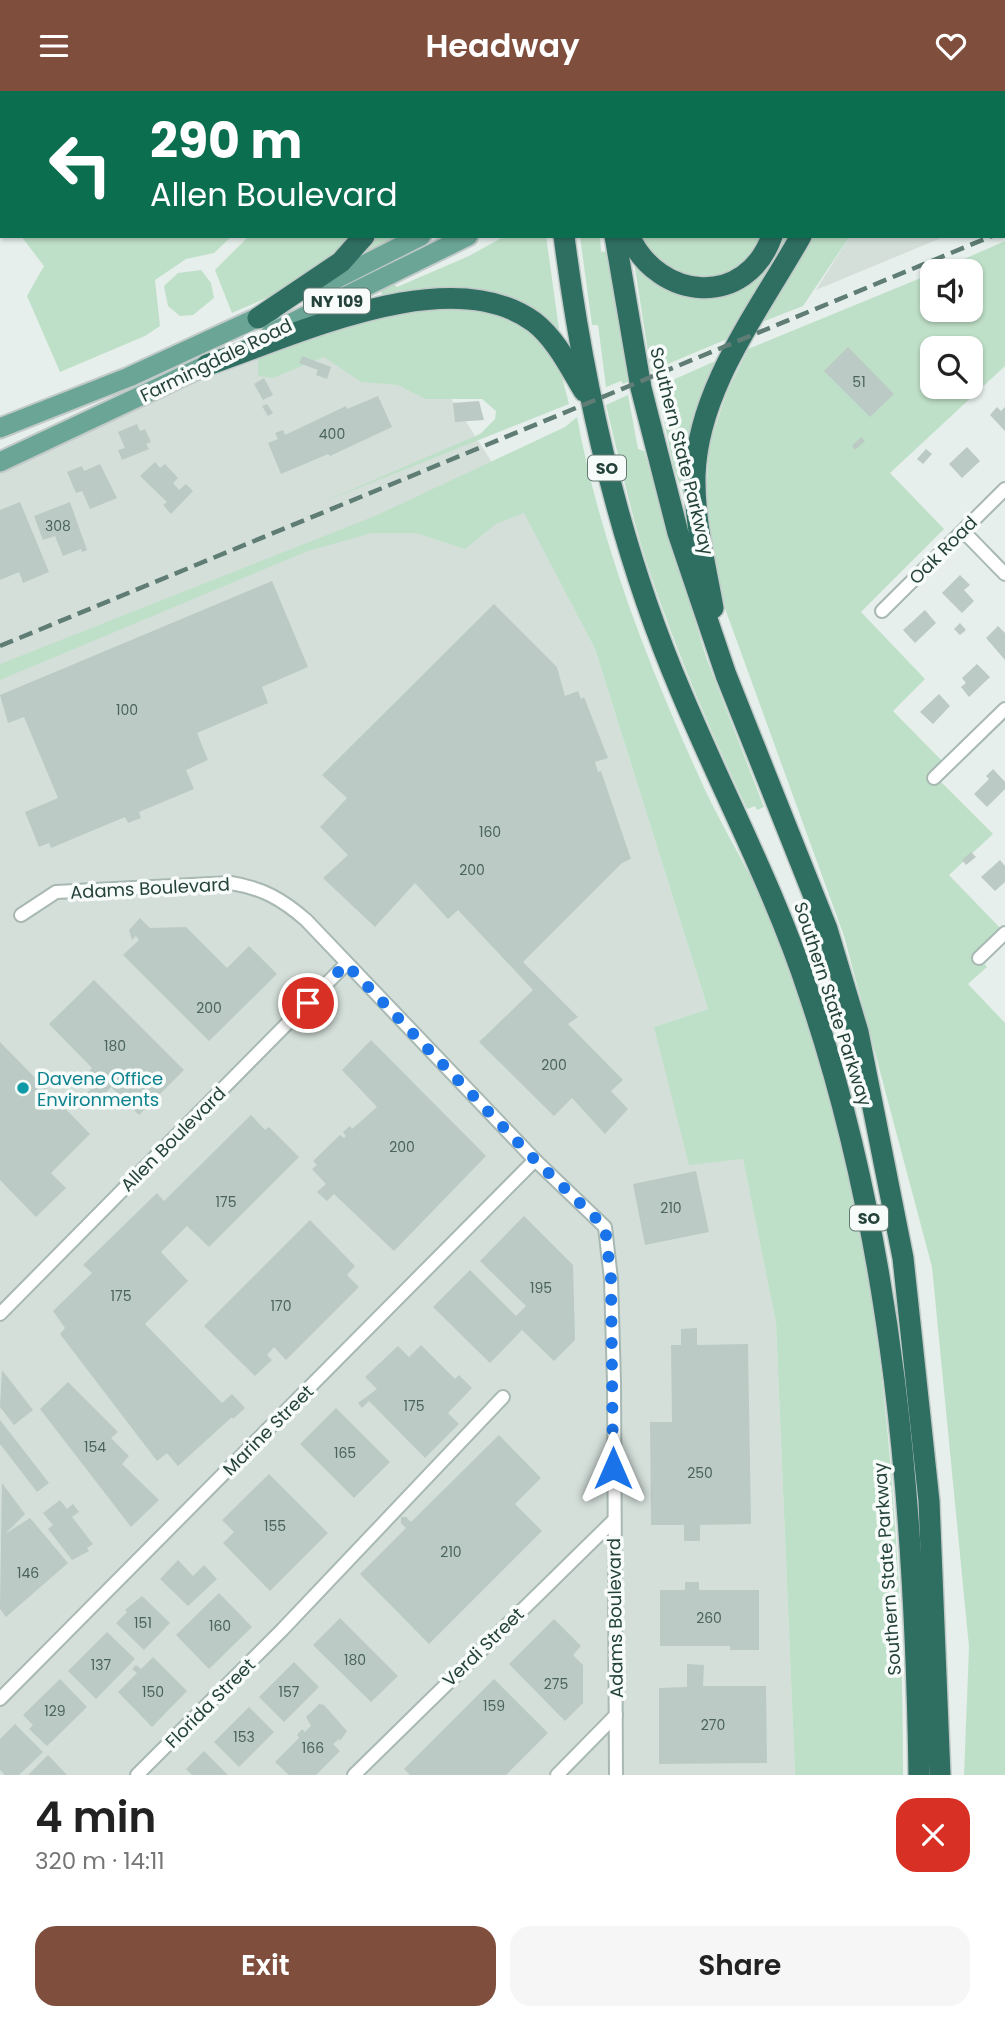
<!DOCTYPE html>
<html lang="en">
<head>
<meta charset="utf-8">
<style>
  :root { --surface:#fff; --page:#f6f6f6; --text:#222; --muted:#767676; --accent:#804e3d }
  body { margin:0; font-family:Poppins,sans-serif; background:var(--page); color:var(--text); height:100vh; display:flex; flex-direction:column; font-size:26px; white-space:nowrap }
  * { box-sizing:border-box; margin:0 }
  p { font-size:23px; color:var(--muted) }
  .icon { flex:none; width:38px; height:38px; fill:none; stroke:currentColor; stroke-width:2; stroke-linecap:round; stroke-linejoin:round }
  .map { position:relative; height:1684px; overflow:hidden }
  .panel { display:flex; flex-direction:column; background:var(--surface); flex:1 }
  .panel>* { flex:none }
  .guide { position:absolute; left:0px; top:0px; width:1006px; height:147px; box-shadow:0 2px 5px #0004; background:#0b6e4f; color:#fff; overflow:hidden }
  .fabs { position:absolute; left:920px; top:168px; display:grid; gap:14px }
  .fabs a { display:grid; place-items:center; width:63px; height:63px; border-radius:14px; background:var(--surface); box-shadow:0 2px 5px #0004; font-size:35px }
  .pin { position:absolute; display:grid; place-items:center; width:60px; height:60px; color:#fff; margin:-30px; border:4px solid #fff; border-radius:50%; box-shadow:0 2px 7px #0007 }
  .me { position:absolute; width:77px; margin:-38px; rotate:0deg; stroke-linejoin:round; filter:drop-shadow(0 0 5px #0008) }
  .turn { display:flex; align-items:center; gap:24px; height:147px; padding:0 35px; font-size:32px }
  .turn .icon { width:91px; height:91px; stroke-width:2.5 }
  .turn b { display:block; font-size:49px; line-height:60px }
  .round { display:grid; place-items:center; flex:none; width:74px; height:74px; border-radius:21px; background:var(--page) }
  .overview { display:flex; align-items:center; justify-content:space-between; height:119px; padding:0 35px }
  h1 { font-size:42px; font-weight:600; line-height:52px }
  .primary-button { display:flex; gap:14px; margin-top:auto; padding:14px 35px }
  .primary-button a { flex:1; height:80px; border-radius:21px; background:var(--accent); color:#fff; font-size:28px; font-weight:600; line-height:80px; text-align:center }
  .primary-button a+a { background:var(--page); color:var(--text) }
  header { display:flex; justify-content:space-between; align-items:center; height:91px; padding:0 35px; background:var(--accent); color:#fff; font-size:32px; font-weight:600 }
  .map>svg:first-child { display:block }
  .built { fill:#d4dfda }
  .green { fill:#bfe0c8; fill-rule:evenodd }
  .building { fill:#bbcac4 }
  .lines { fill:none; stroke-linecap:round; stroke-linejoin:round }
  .street-casing { stroke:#a8b8b2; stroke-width:16 }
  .primary-casing { stroke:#c2cac8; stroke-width:23 }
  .highway-casing { stroke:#c2cac8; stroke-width:24 }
  .street { stroke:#fff; stroke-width:12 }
  .primary { stroke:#6aa596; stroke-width:19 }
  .highway { stroke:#2f6f62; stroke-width:21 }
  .rail { stroke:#5f7d75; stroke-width:4.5; stroke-dasharray:14 7; stroke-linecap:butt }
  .route { stroke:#1a73e8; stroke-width:12; stroke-dasharray:0 21.6 }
  .culture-dot { fill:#0f9aa8; stroke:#f7fbf9; stroke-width:2.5 }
  .labels { text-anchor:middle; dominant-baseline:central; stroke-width:7; stroke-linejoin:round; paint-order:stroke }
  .number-label { font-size:14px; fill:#4a645c }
  .shield { fill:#f7fbf9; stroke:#637a73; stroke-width:2 }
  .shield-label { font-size:16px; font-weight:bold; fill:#24423a }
  .street-label { font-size:18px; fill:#24423a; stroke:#f7fbf9 }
  .culture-label { font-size:18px; fill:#0d838f; stroke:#f7fbf9; text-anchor:start }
</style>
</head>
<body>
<header><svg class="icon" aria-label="menu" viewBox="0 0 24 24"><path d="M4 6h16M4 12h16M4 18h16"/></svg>Headway<svg class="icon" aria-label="heart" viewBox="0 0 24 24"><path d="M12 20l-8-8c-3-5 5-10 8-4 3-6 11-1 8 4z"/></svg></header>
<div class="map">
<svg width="1005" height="1684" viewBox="0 0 1005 1684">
  <rect width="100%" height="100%" fill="#e6efeb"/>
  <!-- built -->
  <g class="built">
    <polygon points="850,145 946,145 816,199"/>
    <polygon points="405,236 524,421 595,558 708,918 654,936 743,1067 776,1232 795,1684 0,1684 0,360 260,258"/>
  </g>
  <!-- green -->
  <g class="green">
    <polygon points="64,0 361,0 361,2 63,2"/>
    <rect x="397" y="0" width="140" height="2"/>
    <polygon points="21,145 232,145 214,162 186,168 155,189 160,235 145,245 60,281 27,205 44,175"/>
    <path d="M249 145H357C338 177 267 207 232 222L215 179Z"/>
    <polygon points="372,145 409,145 350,174"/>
    <polygon points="505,145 546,145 559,238 555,240 517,212 383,206 380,198 392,192 397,196 469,165"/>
    <polygon points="580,145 600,145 601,161 608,160 628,291 623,293 621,290 606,296 598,234 592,234"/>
    <polygon points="638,145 767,145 737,183 702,191 660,178"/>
    <path d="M783 145H795L739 243 651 280 634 171C650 184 668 202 689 205 727 211 767 177 783 145Z"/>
    <polygon points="811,145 850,145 803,215 762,231"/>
    <path d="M1005 150V275L890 382 944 438 861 521 925 588 893 620 947 675 936 686 993 743 949 784 1002 839 978 866 987 876 968 893 1005 932V1684H964L969 1556 932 1176 844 845 723 512 710 439 706 407 709 354 727 301 748 258 933 182V219H971V180H937ZM933 257H971V296H933Z"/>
    <polygon points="201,179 211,192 214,207 193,224 180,225 168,215 164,195 178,182"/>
    <path d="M440 216C455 216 475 214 490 218 524 227 547 252 565 280L563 290 569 313 316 414 480 343 495 328 496 320 482 308H425L398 294 361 291 324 266 273 287 258 285V268L339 235Z"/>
    <polygon points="729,264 687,412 674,378 657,296"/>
    <path d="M628 304 638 358 644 360 706 566 764 716 757 719 755 715 747 718C711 642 678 564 651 485 632 429 620 371 606 314Z"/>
    <path d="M577 326C601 456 651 581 706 701 728 747 758 794 776 840 794 889 812 938 827 988 851 1067 864 1150 875 1231 895 1382 903 1532 903 1684H795L776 1232 743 1068 689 1074 654 936 708 918 595 558 524 422 496 433 465 458 416 442H372L308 460 0 589V573L375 425 565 336Z"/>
  </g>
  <!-- building -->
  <g class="building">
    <polygon points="848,256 894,303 870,326 824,280"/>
    <polygon points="302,265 331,276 327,288 316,284 318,279 299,272"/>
    <polygon points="264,287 273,304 263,309 254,293"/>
    <polygon points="378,305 392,336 330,365 328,363 281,383 268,352 278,348 275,342 283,339 285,344 346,315 347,318"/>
    <polygon points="479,310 484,329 455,331 453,312"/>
    <polygon points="267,313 273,322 268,325 262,315"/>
    <polygon points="997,316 1001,320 1005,316 1005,340 990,324"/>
    <polygon points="137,333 140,340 145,338 151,351 146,353 149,358 122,369 118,359 125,357 118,341"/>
    <polygon points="861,346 865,350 855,359 852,355"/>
    <polygon points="967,356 980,370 962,387 949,373"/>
    <polygon points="926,358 932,363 923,373 917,368"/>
    <polygon points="155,371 160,377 165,373 178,387 173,392 179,399 186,393 193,400 171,423 163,414 167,411 140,385"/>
    <polygon points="100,373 117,407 90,418 82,400 76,402 67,381 82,375 84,380"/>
    <polygon points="20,411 49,481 23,492 19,481 0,489 0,419"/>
    <polygon points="70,411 87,459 82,461 81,458 63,465 55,445 43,449 34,425"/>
    <polygon points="960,484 970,494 964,499 974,510 962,522 942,502"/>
    <polygon points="272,490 308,576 262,596 268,612 197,642 208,669 186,679 194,698 139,721 141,727 128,732 125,726 51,757 49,752 39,756 25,721 58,707 24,626 8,632 0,604"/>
    <polygon points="494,513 557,576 565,605 578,600 581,608 584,606 608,667 595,671 598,681 601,680 631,768 622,772 523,871 578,926 568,933 623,989 611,1000 628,1018 605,1043 572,1007 554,1025 479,951 533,899 458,819 448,828 415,792 375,836 323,787 348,764 320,736 347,707 322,684"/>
    <polygon points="925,519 936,532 915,552 903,539"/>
    <polygon points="960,532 966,539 960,544 954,538"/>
    <polygon points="998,535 1005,542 1005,569 986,547"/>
    <polygon points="977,573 990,586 969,606 961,596 966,592 962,587"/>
    <polygon points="939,603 950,615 933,633 920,621"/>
    <polygon points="993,678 1005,691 1005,698 987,716 974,703 989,688 986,685"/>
    <polygon points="971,761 976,766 966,774 962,769"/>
    <polygon points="1000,769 1005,775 1005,791 995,800 981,786"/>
    <polygon points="140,827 150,837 186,836 227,877 249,855 277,883 209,950 123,864 139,849 136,845 132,849 129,839"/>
    <polygon points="94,889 184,979 139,1024 111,996 97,1011 87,1002 98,991 88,981 92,977 49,933"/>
    <polygon points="371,949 486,1065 394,1160 334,1103 327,1110 317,1101 326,1093 312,1078 317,1074 313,1070 340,1044 344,1047 346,1045 343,1041 350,1035 352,1038 377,1016 342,979"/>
    <polygon points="0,951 90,1043 51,1082 66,1097 36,1126 0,1089"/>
    <polygon points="251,1024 265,1039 269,1036 299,1066 209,1156 187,1135 161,1161 188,1190 145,1233 222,1312 232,1303 245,1317 233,1328 232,1326 178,1375 167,1362 157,1370 60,1243 65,1237 53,1220 92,1182 83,1174 157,1102 164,1110"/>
    <polygon points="696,1080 709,1141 645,1154 633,1093"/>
    <polygon points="524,1125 573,1174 575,1249 554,1270 522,1239 490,1272 433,1216 470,1179 516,1225 526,1215 480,1170"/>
    <polygon points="310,1129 355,1175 347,1184 359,1196 286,1269 274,1256 267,1264 272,1269 255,1285 204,1235"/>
    <polygon points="697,1237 697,1254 748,1253 751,1433 700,1434 700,1450 684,1450 684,1434 651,1434 650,1331 672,1331 671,1254 681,1254 681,1238"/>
    <polygon points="421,1254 455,1288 459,1284 472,1297 448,1322 459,1333 425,1367 369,1310 362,1317 358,1312 377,1298 365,1286 398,1255 409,1266"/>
    <polygon points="2,1279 33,1319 14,1334 0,1316"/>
    <polygon points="68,1291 118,1341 111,1347 129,1365 122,1373 159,1409 131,1436 40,1318"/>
    <polygon points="336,1317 390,1371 354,1407 300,1353"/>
    <polygon points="0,1329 49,1392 37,1401 0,1353"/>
    <polygon points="499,1344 541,1387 515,1413 542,1440 429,1553 360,1483 406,1437 401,1432 401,1426 406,1426 411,1431"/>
    <polygon points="269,1383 328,1442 270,1500 223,1452 234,1441 222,1429"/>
    <polygon points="2,1392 25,1423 5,1443 30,1427 68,1472 6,1526 0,1518"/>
    <polygon points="60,1409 67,1418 73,1413 79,1421 72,1426 93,1453 87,1457 89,1460 72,1469 48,1438 53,1434 43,1422"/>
    <polygon points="178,1469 193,1485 204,1474 217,1488 188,1515 160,1488"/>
    <polygon points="685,1491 699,1491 699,1499 759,1499 759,1559 730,1559 730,1555 660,1555 660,1499 685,1499"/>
    <polygon points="219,1502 252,1536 209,1578 176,1544"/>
    <polygon points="142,1505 170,1532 144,1559 116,1532 127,1521 125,1519"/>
    <polygon points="340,1527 398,1585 371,1611 313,1554"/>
    <polygon points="554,1528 581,1555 573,1564 583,1574 583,1612 565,1630 509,1573"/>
    <polygon points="107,1541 135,1568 96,1608 68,1580"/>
    <polygon points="153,1566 187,1600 152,1636 118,1601 137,1582 132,1578 136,1574 141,1578"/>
    <polygon points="294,1571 319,1596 284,1631 259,1606"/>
    <polygon points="687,1573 704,1574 703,1595 766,1595 767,1672 659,1673 659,1597 687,1596"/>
    <polygon points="60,1588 87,1616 47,1655 29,1638 33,1634 23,1624"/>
    <polygon points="494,1588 548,1642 506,1684 410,1684 404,1678"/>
    <polygon points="319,1613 324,1614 347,1640 340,1650 339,1648 333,1653 340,1660 316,1684 289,1684 275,1671 299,1647 297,1644 302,1638 305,1641 311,1635 306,1626"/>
    <polygon points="249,1616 274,1641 239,1676 214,1651"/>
    <polygon points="15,1633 43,1661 19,1684 5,1684 0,1679 0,1648"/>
    <polygon points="204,1660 228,1684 192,1684 186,1678"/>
    <polygon points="48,1664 67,1684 28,1684"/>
  </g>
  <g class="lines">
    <!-- street casing -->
    <g class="street-casing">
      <g id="street">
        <polyline points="963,440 1005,483"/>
        <polyline points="882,520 1005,398"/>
        <polyline points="934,687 1005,618"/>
        <path d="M21 824 56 801 231 792C262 797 282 808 306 829L535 1069 605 1136 611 1188 614 1291 616 1684"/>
        <polyline points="979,867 1005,842"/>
        <polyline points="0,1223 346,873"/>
        <polyline points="0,1608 535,1069"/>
        <polyline points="137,1684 282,1539 503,1306"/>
        <polyline points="354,1684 613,1430"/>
        <polyline points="557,1684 616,1624"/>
      </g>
    </g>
    <!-- primary casing -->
    <g class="primary-casing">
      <g id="primary">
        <polyline points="705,2 708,0"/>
        <polyline points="754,2 757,0"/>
        <polyline points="308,202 421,145"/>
        <polyline points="271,242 468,145"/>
        <polyline points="0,337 129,286 272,220"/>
        <polyline points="0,371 219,268"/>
      </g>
    </g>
    <!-- highway casing -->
    <g class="highway-casing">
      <g id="highway">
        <polyline points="365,0 365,2"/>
        <polyline points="387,0 387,2"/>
        <polyline points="541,0 541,2"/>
        <polyline points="603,0 603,2"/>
        <polyline points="884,2 885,0"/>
        <path d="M564 145C584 301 619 456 681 601 723 702 775 799 809 903 894 1154 915 1421 919 1684"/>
        <polyline points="615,145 641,297 678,442 726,584 827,838 858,941 903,1167 929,1410 940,1684"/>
        <path d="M629 145C659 210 746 218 772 145"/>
        <polyline points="258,227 341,171 364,145"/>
        <path d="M207 274C294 245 450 169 534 231 556 248 570 277 584 300"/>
        <path d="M713 517C705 472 694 429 695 384 698 297 760 218 801 145"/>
      </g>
    </g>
    <!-- street -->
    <use href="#street" class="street"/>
    <!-- primary -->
    <use href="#primary" class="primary"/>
    <!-- highway -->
    <use href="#highway" class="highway"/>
    <!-- rail -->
    <g class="rail">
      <polyline points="1004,140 1005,140"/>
      <polyline points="0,555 992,145"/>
    </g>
  </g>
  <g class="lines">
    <!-- route -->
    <polyline class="route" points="308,912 346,873 535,1069 605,1136 611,1188 613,1377"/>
  </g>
  <!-- markers -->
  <circle class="culture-dot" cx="23" cy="997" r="7"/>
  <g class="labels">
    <!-- number labels -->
    <g class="number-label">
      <text x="859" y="291">51</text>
      <text x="332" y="343">400</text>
      <text x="58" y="435">308</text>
      <text x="127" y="619">100</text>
      <text x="490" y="741">160</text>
      <text x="472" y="779">200</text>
      <text x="209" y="917">200</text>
      <text x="115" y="955">180</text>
      <text x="554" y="974">200</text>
      <text x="402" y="1056">200</text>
      <text x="226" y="1111">175</text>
      <text x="671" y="1117">210</text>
      <text x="541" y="1197">195</text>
      <text x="121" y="1205">175</text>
      <text x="281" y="1215">170</text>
      <text x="414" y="1315">175</text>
      <text x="95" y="1356">154</text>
      <text x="345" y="1362">165</text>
      <text x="700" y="1382">250</text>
      <text x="275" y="1435">155</text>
      <text x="451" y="1461">210</text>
      <text x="28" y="1482">146</text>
      <text x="709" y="1527">260</text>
      <text x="143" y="1532">151</text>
      <text x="220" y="1535">160</text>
      <text x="355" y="1569">180</text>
      <text x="101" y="1574">137</text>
      <text x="556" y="1593">275</text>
      <text x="153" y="1601">150</text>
      <text x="289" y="1601">157</text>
      <text x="494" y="1615">159</text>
      <text x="55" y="1620">129</text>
      <text x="713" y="1634">270</text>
      <text x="244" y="1646">153</text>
      <text x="313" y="1657">166</text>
    </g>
    <!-- shield labels -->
    <g class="shield">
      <rect x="304" y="197.5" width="66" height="25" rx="5"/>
      <rect x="588" y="364.5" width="38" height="25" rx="5"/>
      <rect x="850" y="1114.5" width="38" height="25" rx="5"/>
    </g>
    <g class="shield-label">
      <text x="337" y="210">NY 109</text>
      <text x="607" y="377">SO</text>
      <text x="869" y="1127">SO</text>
    </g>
    <!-- street labels -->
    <g class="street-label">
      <text transform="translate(216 269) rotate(-26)">Farmingdale Road</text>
      <text transform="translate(682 360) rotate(76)">Southern State Parkway</text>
      <text transform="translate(943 459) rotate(-45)">Oak Road</text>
      <text transform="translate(150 797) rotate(-3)">Adams Boulevard</text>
      <text transform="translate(833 913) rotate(72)">Southern State Parkway</text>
      <text transform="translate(173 1048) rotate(-45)">Allen Boulevard</text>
      <text transform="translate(268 1339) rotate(-45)">Marine Street</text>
      <text transform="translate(887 1478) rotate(-94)">Southern State Parkway</text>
      <text transform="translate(615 1527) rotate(-91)">Adams Boulevard</text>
      <text transform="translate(483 1556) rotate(-44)">Verdi Street</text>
      <text transform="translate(210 1612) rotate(-45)">Florida Street</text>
    </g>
    <!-- culture labels -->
    <g class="culture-label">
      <text x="37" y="987">Davene Office<tspan x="37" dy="21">Environments</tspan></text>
    </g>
  </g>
</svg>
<div class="fabs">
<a><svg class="icon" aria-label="sound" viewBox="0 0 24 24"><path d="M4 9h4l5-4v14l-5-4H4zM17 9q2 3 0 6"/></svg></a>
<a><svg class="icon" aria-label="search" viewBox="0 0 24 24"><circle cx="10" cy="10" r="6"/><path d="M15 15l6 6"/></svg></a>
</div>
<div class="pin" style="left:308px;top:912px;background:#d93025"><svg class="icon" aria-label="arrive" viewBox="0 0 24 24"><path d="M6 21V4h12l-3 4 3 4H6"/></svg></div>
<svg class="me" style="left:613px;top:1377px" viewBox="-20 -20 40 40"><path d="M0-17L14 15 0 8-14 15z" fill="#1a73e8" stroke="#fff" stroke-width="4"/></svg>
<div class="guide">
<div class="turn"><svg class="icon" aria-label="left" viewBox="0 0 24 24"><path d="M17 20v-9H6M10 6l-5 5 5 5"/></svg><div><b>290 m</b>Allen Boulevard</div></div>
</div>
</div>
<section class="panel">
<div class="overview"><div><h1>4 min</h1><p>320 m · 14:11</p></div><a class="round" style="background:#d93025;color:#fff"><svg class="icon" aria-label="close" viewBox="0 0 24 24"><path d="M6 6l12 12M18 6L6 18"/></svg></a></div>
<div class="primary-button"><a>Exit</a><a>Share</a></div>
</section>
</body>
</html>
